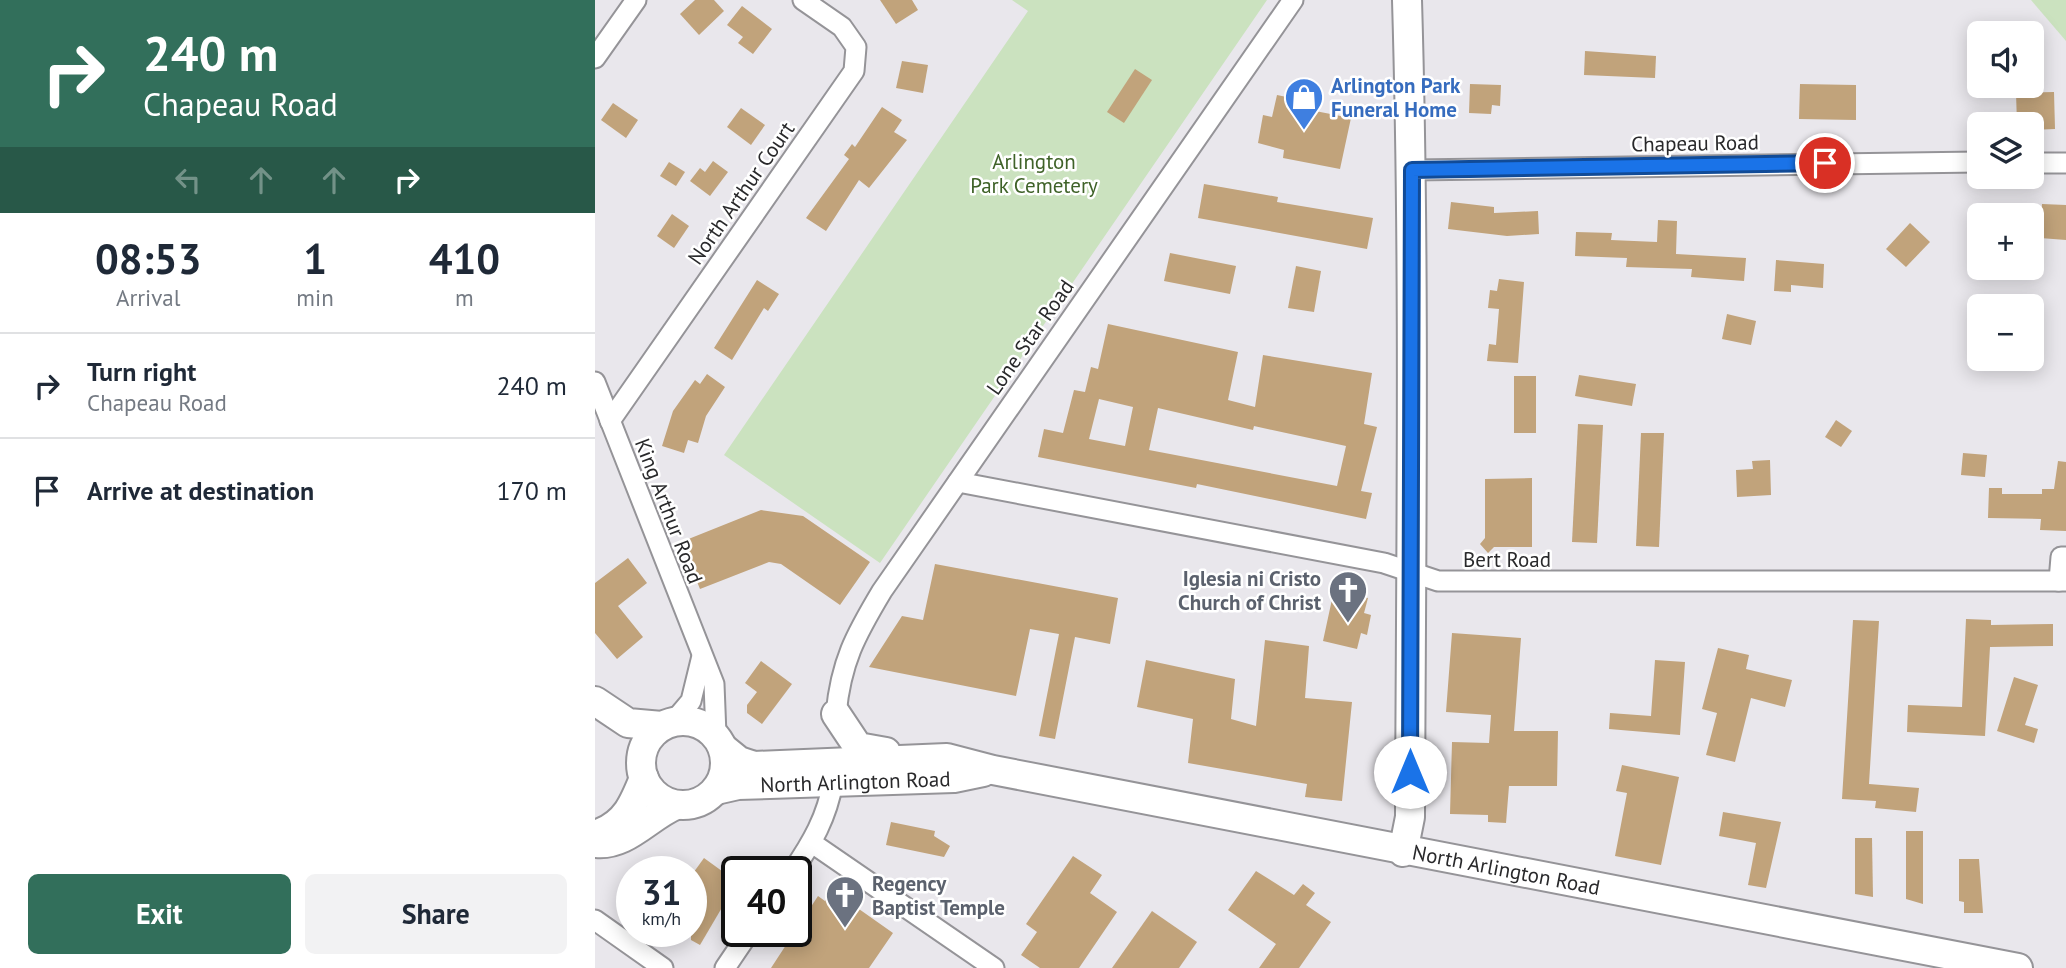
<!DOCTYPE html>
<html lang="en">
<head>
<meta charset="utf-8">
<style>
  :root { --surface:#fff; --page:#f2f2f3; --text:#1f2937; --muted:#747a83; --line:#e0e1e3; --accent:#326f5b }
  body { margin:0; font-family:"PT Sans",sans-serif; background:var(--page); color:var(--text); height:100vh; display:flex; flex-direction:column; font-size:26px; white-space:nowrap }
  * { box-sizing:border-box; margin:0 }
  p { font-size:23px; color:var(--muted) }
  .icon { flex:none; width:38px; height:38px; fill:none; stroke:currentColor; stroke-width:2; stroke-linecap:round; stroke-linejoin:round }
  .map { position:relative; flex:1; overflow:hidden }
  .details { display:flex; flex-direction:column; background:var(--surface); width:595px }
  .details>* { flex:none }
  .top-card { background:#326f5b; color:#fff; overflow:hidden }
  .buttons { position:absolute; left:1372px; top:21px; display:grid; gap:14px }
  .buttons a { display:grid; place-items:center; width:77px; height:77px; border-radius:10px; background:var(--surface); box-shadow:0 4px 18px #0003; font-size:35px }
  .speed { position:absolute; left:21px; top:856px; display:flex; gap:14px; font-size:35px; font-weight:700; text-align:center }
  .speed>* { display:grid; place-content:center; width:91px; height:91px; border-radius:50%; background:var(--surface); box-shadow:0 4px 18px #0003; line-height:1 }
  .speed small { font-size:18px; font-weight:400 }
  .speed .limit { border:4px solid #111; border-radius:10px; background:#fff; color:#111 }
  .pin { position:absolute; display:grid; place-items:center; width:60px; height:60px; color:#fff; margin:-30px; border:4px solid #fff; border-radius:50%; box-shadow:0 2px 7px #0007 }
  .me { position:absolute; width:77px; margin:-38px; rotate:0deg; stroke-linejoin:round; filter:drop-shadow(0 0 5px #0008) }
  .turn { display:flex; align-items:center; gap:24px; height:147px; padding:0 28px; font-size:32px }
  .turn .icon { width:91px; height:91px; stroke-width:2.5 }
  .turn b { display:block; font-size:49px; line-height:60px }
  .lanes { display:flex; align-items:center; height:66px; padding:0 28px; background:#0003; justify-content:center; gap:35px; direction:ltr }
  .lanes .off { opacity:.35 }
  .eta { display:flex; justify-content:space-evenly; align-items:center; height:119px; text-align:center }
  .eta b { font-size:42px; font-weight:700; line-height:49px }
  .action { display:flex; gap:14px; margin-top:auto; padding:14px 28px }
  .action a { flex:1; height:80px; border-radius:10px; background:var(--accent); color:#fff; font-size:28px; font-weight:700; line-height:80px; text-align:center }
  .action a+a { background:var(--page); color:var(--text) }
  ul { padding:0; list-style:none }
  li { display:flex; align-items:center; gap:21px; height:105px; padding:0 28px; border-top:2px solid var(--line) }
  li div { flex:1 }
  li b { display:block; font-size:26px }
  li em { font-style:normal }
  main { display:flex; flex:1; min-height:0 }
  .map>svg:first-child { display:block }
  .green { fill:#cbe2bf }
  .building { fill:#c1a37b; fill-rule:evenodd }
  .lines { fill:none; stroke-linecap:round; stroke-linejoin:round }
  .street-casing { stroke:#959498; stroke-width:23 }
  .secondary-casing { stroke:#959498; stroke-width:32 }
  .street { stroke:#fff; stroke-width:19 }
  .secondary { stroke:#fff; stroke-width:28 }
  .route-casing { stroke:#114b97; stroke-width:18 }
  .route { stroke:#1a73e8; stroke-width:12 }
  .labels { text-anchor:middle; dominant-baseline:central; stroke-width:5; stroke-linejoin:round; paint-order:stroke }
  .shop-label { font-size:21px; font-weight:bold; fill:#366cbe; stroke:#fff; text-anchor:start }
  .street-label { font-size:21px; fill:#29292b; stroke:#fff }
  .park-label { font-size:21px; fill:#3f6228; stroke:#fff }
  .worship-label { font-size:21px; font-weight:bold; fill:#5b616d; stroke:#fff; text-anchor:end }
</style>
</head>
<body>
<main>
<section class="details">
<div class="top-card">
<div class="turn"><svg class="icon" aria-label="right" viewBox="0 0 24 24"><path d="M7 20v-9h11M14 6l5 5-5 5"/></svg><div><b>240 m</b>Chapeau Road</div></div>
<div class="lanes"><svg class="icon off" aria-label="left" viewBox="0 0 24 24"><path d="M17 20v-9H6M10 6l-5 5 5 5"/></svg><svg class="icon off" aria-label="ahead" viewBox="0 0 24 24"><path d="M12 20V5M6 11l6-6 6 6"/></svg><svg class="icon off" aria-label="ahead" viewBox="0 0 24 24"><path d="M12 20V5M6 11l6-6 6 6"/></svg><svg class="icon" aria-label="right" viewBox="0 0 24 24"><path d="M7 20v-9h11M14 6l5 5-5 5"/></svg></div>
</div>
<div class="eta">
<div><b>08:53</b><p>Arrival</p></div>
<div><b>1</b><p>min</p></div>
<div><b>410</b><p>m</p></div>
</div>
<ul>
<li><svg class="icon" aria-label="right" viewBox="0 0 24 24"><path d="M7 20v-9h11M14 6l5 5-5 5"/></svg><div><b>Turn right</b><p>Chapeau Road</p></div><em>240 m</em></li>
<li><svg class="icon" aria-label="arrive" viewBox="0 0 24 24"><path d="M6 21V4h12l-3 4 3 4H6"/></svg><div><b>Arrive at destination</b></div><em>170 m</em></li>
</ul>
<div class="action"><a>Exit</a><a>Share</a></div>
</section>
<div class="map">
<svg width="1471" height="968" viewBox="0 0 1471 968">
  <rect width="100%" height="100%" fill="#e9e7ec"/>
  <!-- green -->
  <g class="green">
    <polygon points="417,0 672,0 285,563 129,455 433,11"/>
    <polygon points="1436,0 1471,0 1471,41"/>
  </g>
  <!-- building -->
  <g class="building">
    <polygon points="100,0 119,0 129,11 104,35 85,14"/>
    <polygon points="285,0 317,0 323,10 301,24"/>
    <polygon points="147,6 177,29 158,54 143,43 148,37 132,25"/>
    <polygon points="990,51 1061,56 1060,78 989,75"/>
    <polygon points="307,61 333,65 328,93 301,88"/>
    <polygon points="540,69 557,80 529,123 512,112"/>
    <polygon points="875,84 906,85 905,106 897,105 896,114 874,113"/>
    <polygon points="1205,84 1261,85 1261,120 1204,119"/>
    <polygon points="1459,92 1460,129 1437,130 1437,124 1422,124 1421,93"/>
    <polygon points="682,95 711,101 710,109 756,118 745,169 688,158 689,150 663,143 668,115 677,117"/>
    <polygon points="18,103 43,120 31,138 6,120"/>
    <polygon points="287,107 307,120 299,132 312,140 274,188 264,180 231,231 211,218 254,159 249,155 257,144 260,147"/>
    <polygon points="146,108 170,125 156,145 132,127"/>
    <polygon points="118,161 133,172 115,196 95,181 105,168 110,172"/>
    <polygon points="74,162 90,172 81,186 65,176"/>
    <polygon points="609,184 683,197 682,202 778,218 772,249 603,218"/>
    <polygon points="856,202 899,207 899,213 943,211 944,234 912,236 853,229"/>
    <polygon points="1447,204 1471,205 1471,240 1445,238"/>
    <polygon points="77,214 94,226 79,248 62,236"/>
    <polygon points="1063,220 1082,221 1081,254 1151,258 1149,281 1096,277 1097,269 1031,267 1032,258 980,256 981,232 1017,233 1016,240 1062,242"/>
    <polygon points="1315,223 1335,242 1311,267 1291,249"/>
    <polygon points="575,253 641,266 635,294 569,281"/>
    <polygon points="1181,260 1229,264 1228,288 1196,285 1196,292 1179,291"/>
    <polygon points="701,266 726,271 719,312 693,308"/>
    <polygon points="904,279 929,282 923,363 892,361 894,344 901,345 904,309 893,308 895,290 902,291"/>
    <polygon points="162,280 184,294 173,311 169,308 137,360 119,348"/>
    <polygon points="1132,314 1161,321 1156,345 1127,339"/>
    <path d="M513 324 643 352 633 400 660 407 668 355 777 373 769 424 782 427 766 491 777 493 771 519 602 484 601 488 443 457 449 429 468 433 479 390 490 392 496 367 503 369ZM504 399 538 407 530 446 494 439ZM563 408 658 430 659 426 751 446 742 486 554 450Z"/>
    <polygon points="112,374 130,387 111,416 103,443 93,440 89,453 67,446 78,411 100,380 105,384"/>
    <polygon points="984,375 1041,384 1037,406 980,396"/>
    <rect x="919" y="376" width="22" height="57"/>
    <polygon points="1241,420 1257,431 1246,447 1230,437"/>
    <polygon points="983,424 1008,425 1002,543 977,542"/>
    <polygon points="1046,433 1069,433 1064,547 1041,546"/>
    <polygon points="1368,453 1392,455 1390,477 1366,475"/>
    <polygon points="1175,460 1176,495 1142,497 1141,470 1158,469 1157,461"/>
    <polygon points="1463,461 1471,462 1471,531 1445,530 1446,519 1393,518 1394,488 1407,488 1407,494 1447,494 1447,489 1459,489"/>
    <polygon points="937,478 937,547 899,547 893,553 885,544 890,538 890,479"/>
    <polygon points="166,510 208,516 275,562 245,605 186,564 174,562 105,589 86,542"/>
    <polygon points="33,558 52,583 23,606 48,637 22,659 0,633 0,583"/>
    <polygon points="340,564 523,598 515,644 480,637 460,739 444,736 464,634 435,629 421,696 274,667 307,616 328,620"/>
    <polygon points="739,590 773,598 769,613 776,615 772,635 766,633 762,649 728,641"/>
    <polygon points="1371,619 1396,620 1396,625 1458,624 1458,646 1395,647 1390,736 1312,732 1313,705 1367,707"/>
    <polygon points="1258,620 1284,621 1274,784 1324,788 1321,812 1280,808 1281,801 1247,799"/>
    <polygon points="857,633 926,638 919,731 963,731 962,786 914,786 911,823 893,822 893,815 855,814 857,742 894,743 896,715 851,712"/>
    <polygon points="670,640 714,646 710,698 757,702 747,801 710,797 712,784 593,763 598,719 542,707 551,660 640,679 636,719 661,726"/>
    <polygon points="1123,648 1154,655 1151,669 1197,680 1190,707 1156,698 1140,762 1111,755 1122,713 1107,709"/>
    <polygon points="1060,660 1090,662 1085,735 1014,729 1015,713 1056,716"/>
    <polygon points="166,661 197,684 167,724 152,713 152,705 162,692 150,683"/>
    <polygon points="1419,677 1443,685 1430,725 1443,729 1439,743 1402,731"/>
    <polygon points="1027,765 1084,777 1066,865 1020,856 1032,793 1021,791"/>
    <polygon points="1128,812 1186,822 1171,888 1153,885 1161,843 1124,836"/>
    <polygon points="296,822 340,831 339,836 355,846 349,857 291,845"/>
    <polygon points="1311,831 1328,831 1328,904 1311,899"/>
    <polygon points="1260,838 1277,838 1278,897 1260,894"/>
    <polygon points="478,856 507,875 495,893 522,912 484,968 445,968 426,955 442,932 431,924"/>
    <polygon points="109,858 142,882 105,945 96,940 96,876"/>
    <polygon points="1364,859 1384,859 1388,913 1369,913 1369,902 1364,901"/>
    <polygon points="661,871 699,895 708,884 720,893 711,905 736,922 704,968 664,968 681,944 633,910"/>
    <polygon points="237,890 298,933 274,968 176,968 223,896 230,901"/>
    <polygon points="557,911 602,942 584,968 517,968"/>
  </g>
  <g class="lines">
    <!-- street casing -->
    <g class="street-casing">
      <g id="street">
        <polyline points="0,58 41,0"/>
        <polyline points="1437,163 1471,163"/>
        <polyline points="817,170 1384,162"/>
        <polyline points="0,382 119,684 121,735"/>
        <polyline points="15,421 259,71 261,47 247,27 208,0"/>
        <polyline points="363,482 789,563 843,581 1471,581"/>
        <polyline points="1464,581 1466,557 1471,557"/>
        <path d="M241 714C246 662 260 636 287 591L698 0"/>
        <polyline points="79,721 96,701 107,656"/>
        <polyline points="217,843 399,968"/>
        <path d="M197 872C217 843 232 817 238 782"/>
        <polyline points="0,920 68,968"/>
        <polyline points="130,968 155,931"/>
      </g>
    </g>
    <!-- secondary casing -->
    <g class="secondary-casing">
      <g id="secondary">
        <polyline points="0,701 33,723 67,726"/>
        <polyline points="241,714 263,747 291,752"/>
        <circle cx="88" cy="763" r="42"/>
        <path id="s1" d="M128 748 144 761 159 766 352 758 398 770 1423 968"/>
        <path id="s2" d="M121 790 143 785 359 778 388 772"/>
        <path d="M5 833C31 823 39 803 49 778"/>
        <path d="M0 843C31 847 54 816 81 805"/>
        <path d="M808 852 815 817C816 545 820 272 812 0"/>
      </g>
    </g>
    <!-- street -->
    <use href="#street" class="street"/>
    <!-- secondary -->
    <use href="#secondary" class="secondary"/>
  </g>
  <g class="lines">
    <!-- route casing -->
    <g class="route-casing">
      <polyline id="route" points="815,772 817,170 1230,163"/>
    </g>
    <!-- route -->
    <use href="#route" class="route"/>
  </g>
  <!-- icons -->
  <defs>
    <g id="shop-pin" transform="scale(2.0125)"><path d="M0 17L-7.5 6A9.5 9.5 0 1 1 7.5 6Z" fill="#3f7fe0" stroke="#fff"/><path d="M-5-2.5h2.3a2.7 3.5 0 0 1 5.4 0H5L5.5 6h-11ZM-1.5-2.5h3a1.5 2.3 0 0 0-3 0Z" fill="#fff"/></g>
    <g id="church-pin" transform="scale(2.0125)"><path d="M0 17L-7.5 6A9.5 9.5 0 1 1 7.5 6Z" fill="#6b7280" stroke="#fff"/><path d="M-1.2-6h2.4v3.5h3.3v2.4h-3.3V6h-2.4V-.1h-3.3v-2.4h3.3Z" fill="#fff"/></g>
  </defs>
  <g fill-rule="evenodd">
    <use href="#shop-pin" x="709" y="97"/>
    <use href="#church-pin" x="753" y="590"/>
    <use href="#church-pin" x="250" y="895"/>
  </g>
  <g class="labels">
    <!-- shop labels -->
    <g class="shop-label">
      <text x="736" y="85">Arlington Park<tspan x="736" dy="24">Funeral Home</tspan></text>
    </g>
    <!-- street labels -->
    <g class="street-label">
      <text transform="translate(1100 143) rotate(-1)">Chapeau Road</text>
      <text transform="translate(146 193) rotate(-55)">North Arthur Court</text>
      <text transform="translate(435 337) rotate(-55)">Lone Star Road</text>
      <text transform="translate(74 511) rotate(69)">King Arthur Road</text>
      <text x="912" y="559">Bert Road</text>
      <text stroke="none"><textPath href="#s2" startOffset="140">North Arlington Road</textPath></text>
      <text stroke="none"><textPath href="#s1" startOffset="800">North Arlington Road</textPath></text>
    </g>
    <!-- park labels -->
    <g class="park-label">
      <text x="439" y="161">Arlington<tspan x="439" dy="24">Park Cemetery</tspan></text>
    </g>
    <!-- worship labels -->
    <g class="worship-label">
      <text x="726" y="578">Iglesia ni Cristo<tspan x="726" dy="24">Church of Christ</tspan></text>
      <text x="277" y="883" text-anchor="start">Regency<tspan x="277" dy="24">Baptist Temple</tspan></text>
    </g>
  </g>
</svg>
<div class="buttons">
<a><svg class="icon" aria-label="sound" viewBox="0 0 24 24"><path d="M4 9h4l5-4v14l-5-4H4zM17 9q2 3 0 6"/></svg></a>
<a><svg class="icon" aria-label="layers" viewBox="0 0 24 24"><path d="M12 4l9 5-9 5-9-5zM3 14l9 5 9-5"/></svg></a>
<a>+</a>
<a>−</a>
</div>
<div class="speed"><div>31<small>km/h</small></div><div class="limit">40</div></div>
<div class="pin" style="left:1230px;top:163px;background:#d93025"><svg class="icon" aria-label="arrive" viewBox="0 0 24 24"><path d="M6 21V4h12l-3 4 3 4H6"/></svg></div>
<svg class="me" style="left:815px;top:772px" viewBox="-20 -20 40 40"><circle r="19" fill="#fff"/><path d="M0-13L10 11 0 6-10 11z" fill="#1a73e8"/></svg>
</div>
</main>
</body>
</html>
